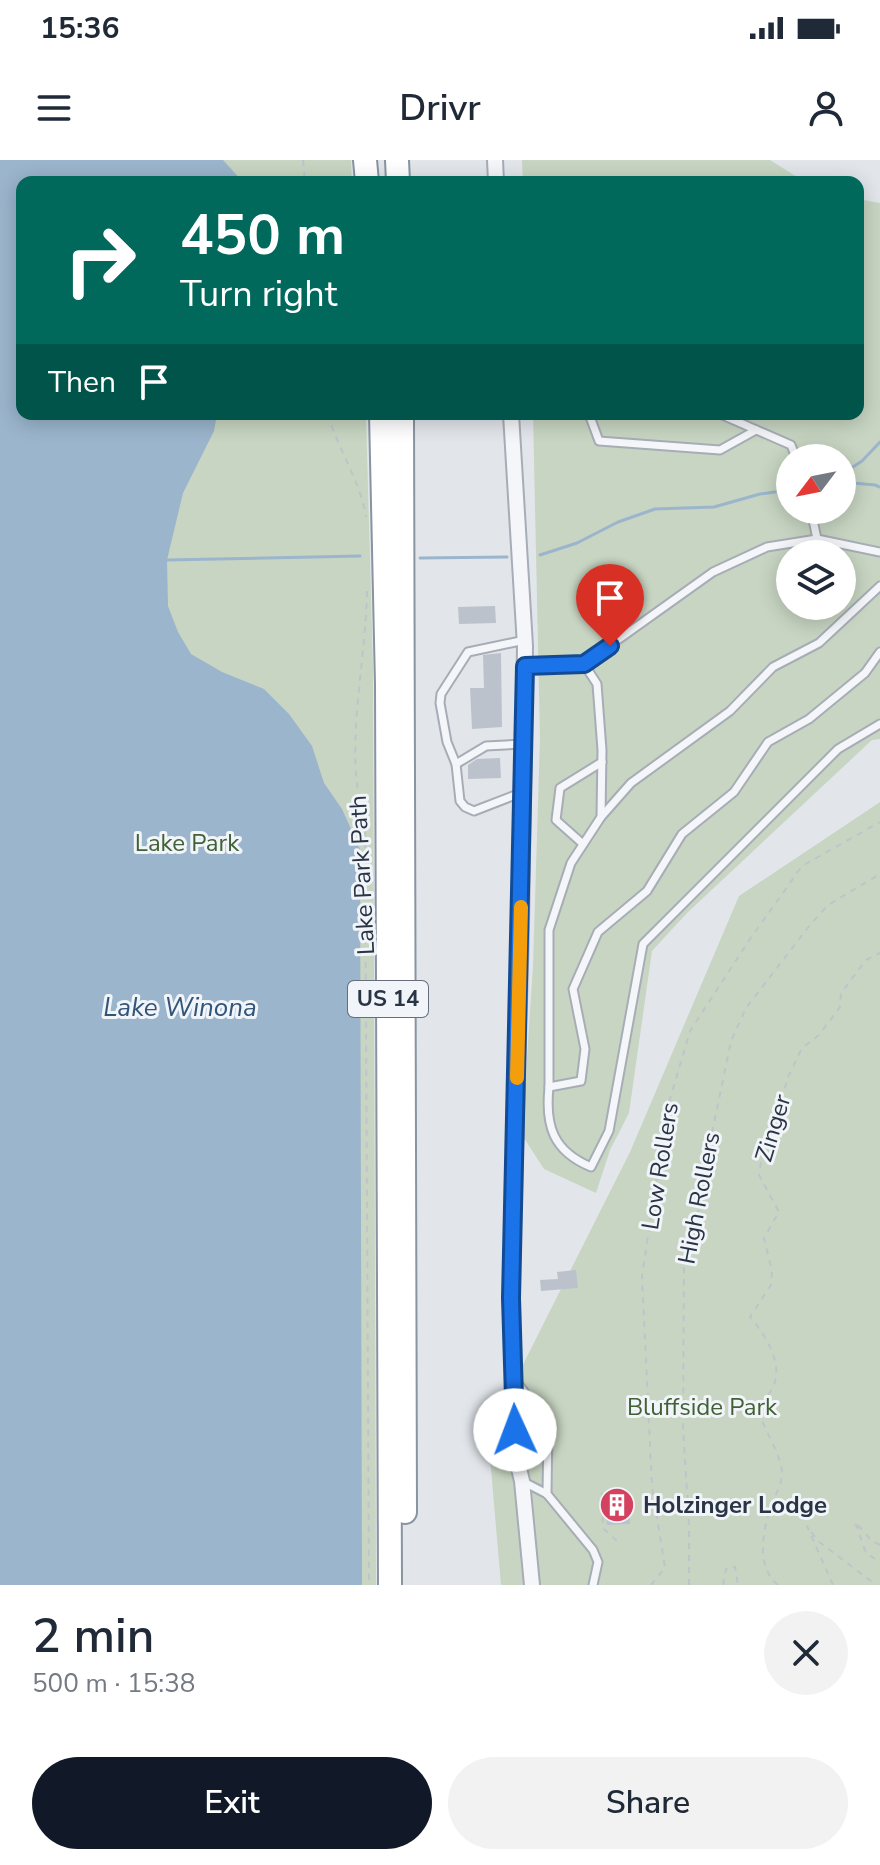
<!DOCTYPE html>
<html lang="en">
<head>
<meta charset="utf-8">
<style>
  :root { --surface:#fff; --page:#f2f2f3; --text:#1f2937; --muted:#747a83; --accent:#111827 }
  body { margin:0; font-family:"Nunito Sans",sans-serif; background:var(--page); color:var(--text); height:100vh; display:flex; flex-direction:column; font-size:30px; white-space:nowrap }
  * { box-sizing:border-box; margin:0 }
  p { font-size:26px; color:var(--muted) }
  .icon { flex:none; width:44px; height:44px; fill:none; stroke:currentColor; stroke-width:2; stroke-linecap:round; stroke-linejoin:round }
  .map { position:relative; height:1425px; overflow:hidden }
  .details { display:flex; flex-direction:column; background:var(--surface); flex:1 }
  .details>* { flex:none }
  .hud { position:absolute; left:16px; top:16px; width:848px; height:244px; border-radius:16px; box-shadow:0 4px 20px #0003; background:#00695c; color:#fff; overflow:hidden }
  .needle { width:52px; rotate:238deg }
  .controls { position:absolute; left:776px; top:284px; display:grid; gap:16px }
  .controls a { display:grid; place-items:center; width:80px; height:80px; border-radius:50%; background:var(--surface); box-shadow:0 4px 20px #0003; font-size:40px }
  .pin { position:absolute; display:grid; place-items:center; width:68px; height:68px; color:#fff; margin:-82px -34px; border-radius:50% 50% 50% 0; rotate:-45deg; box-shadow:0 0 8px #0007 }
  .pin .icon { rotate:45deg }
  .me { position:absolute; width:88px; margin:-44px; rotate:358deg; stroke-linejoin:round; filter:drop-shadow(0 0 6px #0008) }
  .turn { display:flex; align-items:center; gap:28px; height:168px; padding:0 32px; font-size:36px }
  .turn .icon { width:104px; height:104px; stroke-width:2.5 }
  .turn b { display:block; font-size:56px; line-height:68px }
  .then { display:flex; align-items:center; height:76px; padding:0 32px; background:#0003; gap:16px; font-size:30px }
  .round { display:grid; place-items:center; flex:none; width:84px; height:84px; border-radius:42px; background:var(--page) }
  .head { display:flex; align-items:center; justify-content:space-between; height:136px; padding:0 32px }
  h1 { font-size:48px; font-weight:600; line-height:60px }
  .button { display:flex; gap:16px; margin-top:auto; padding:16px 32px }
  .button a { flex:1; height:92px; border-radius:48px; background:var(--accent); color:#fff; font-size:32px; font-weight:600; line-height:92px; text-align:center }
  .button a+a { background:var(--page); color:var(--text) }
  .status { display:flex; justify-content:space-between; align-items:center; height:56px; padding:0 40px; background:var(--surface); direction:ltr }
  .status svg { height:22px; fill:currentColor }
  header { display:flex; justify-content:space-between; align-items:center; height:104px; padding:0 32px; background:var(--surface); font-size:36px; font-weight:600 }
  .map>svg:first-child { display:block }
  .green { fill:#c8d5c2; fill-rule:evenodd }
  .water { fill:#9bb5cc }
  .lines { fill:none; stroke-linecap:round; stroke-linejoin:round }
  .stream { stroke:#9bb5cc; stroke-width:3 }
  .building { fill:#bbc2cb }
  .service-casing { stroke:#a7adb6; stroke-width:11 }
  .minor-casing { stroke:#a7adb6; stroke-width:18 }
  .trunk-casing { stroke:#8894a2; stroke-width:26 }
  .path { stroke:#c0c4ca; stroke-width:2; stroke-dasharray:6 6; stroke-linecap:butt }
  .service { stroke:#f5f6f9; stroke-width:7 }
  .minor { stroke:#f5f6f9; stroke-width:14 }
  .trunk { stroke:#fff; stroke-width:22 }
  .route-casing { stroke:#114b97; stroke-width:20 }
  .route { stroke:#1a73e8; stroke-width:14 }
  .slow { stroke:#f59e0b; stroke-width:14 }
  .labels { text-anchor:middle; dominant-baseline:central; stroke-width:6; stroke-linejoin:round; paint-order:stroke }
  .shield { fill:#f1f4f8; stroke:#656e7a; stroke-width:2 }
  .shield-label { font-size:22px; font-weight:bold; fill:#293444 }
  .park-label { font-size:24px; fill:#406035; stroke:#f1f4f8 }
  .street-label { font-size:24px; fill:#293444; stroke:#f1f4f8 }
  .poi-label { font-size:24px; font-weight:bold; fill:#293444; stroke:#f1f4f8; text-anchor:start }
  .water-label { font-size:26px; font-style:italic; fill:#31557a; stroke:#f1f4f8 }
</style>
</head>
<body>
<div class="status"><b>15:36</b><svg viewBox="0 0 49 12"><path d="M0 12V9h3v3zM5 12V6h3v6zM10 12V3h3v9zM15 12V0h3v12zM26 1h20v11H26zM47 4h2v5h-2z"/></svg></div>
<header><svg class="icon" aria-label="menu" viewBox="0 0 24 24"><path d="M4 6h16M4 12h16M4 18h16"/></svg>Drivr<svg class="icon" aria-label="person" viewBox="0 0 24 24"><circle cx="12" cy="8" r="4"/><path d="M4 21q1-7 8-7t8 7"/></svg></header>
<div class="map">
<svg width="880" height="1425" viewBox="0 0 880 1425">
  <rect width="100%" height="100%" fill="#e2e6eb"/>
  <!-- green -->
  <g class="green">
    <polygon points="0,0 351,0 352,22 22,22 22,254 366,254 373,508 376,1425 0,1425"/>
    <polygon points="522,0 770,0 805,22 523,22"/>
    <path d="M858 39 880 43V579L872 580 687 753 652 791 629 953 610 990 596 1033 544 1009 522 975 533 806 540 578 533 254H858ZM790 298H842V350H790ZM790 394H842V446H790Z"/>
    <polygon points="880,642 880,1425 501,1425 488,1274 630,992 739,736"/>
  </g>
  <!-- water -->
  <polygon class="water" points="0,0 223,0 243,22 22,22 22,254 217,254 214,271 183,333 167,400 168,446 178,472 191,494 222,512 264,529 289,554 312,586 324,623 342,649 360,689 362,1425 0,1425"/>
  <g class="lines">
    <!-- stream -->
    <g class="stream">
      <polyline points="842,314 862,301 880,282"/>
      <polyline points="842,322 875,325 880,327"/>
      <polyline points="540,395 577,383 618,362 655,349 714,347 760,334 790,330"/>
      <polyline points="420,398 507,397"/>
      <polyline points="167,400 360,396"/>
    </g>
  </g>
  <!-- building -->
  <g class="building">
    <polygon points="495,446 496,463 459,464 458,447"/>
    <polygon points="501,493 502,567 472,569 470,528 484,528 483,495"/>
    <polygon points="500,598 501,618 468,619 468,605 477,599"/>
    <polygon points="576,1110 578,1128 541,1131 540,1120 558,1119 557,1112"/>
    <polygon points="629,1336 630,1364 607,1365 604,1338"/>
  </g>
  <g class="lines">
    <!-- service casing -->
    <g class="service-casing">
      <g id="service">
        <polyline points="589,254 599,281 720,290 756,270"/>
        <polyline points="720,254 791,285 796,298"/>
        <polyline points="811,350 817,379"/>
        <path d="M584 504 597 524 602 590 601 657 571 703 549 770V927C545 966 553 991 591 1007L609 971 643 784 838 589 880 564"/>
        <polyline points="525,506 584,504 713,412 767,387 817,379 880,392"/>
        <polyline points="456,604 486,586 524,584"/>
        <polyline points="523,632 474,651 465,647 460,641 456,604 447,582 440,543 441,534 468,492 525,480"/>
        <polyline points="601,657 631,623 730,551 773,507 819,483 880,426"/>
        <polyline points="583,684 556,660 560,628 602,602"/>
        <polyline points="549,927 581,921 585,889 573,829 598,772 647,731 682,674 734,632 768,582 809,559 865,513 880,492"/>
        <polyline points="517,1222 548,1264 547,1334"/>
        <polyline points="522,1321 547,1334 593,1390 598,1402 593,1425"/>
      </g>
    </g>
    <!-- minor casing -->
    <g class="minor-casing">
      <g id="minor">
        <polyline points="495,0 496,22"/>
        <polyline points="511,254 525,486 521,767 511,1138 516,1296 522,1321 532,1425"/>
      </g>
    </g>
    <!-- trunk casing -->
    <g class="trunk-casing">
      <g id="trunk">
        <polyline points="365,0 367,22"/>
        <polyline points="397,0 398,22"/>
        <polyline points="381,254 387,524 390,1425"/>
        <polyline points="402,254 405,1352"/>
      </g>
    </g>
    <!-- path -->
    <g class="path">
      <polyline points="303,0 305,22"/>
      <path d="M328 254C338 290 360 320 366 357"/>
      <path d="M367 431C366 492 352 553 356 614 357 632 362 651 365 670L369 1425"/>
      <polyline points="602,1333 603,1368 618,1382"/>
      <polyline points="880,1385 871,1380 855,1362 866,1393 880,1402"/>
      <polyline points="651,1425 665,1408 652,1327 642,1116 667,949 690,871 750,779 802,706 880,662"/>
      <polyline points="689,1425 689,1365 683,1268 684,1102 696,1071 702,1021 731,881 746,848 810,765 828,745 880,714"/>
      <polyline points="723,1425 726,1409 731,1406 735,1407 738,1425"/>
      <path d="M778 1425C755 1407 763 1368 772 1344 775 1335 782 1324 782 1315 783 1295 759 1263 760 1251 761 1240 771 1234 774 1224 783 1202 764 1173 750 1157L771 1125 772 1111 764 1078 779 1052 759 1015 762 996 776 970 781 941 788 917 802 888 819 875 840 847 841 833 866 800 880 793"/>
      <polyline points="833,1425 807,1366 818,1381 876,1425"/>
    </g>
    <!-- service -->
    <use href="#service" class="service"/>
    <!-- minor -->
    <use href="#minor" class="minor"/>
    <!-- trunk -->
    <use href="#trunk" class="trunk"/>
  </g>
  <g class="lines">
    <!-- route casing -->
    <g class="route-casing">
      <polyline id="route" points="515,1270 511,1138 525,506 584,504 610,486"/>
    </g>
    <!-- route -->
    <use href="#route" class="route"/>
    <!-- slow -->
    <polyline class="slow" points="517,918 521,747"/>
  </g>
  <!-- icons -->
  <defs>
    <g id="building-disc" transform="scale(1.8)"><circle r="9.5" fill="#d44260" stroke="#f1f4f8"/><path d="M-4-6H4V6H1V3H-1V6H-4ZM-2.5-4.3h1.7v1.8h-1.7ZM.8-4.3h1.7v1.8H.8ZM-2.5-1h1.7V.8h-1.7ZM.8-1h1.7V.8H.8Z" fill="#fff"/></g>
  </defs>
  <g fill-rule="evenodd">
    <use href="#building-disc" x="617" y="1345"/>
  </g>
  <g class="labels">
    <!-- shield labels -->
    <rect class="shield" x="348" y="821" width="80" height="36" rx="6"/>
    <g class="shield-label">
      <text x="388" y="839">US 14</text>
    </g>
    <!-- park labels -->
    <g class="park-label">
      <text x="187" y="683">Lake Park</text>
      <text x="702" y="1247">Bluffside Park</text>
    </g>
    <!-- street labels -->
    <g class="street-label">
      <text transform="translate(362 715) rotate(-93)">Lake Park Path</text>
      <text transform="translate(773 968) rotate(-73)">Zinger</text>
      <text transform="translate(660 1006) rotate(-81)">Low Rollers</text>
      <text transform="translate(699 1038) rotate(-79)">High Rollers</text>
    </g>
    <!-- poi labels -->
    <g class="poi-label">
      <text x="643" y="1345">Holzinger Lodge</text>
    </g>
    <!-- water labels -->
    <g class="water-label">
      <text x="180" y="847">Lake Winona</text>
    </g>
  </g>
</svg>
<div class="controls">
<a><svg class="needle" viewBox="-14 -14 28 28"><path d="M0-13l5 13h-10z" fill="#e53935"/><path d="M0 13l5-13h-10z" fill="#747a83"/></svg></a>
<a><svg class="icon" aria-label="layers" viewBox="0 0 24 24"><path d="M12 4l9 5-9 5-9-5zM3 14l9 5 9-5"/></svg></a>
</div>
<div class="pin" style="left:610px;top:486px;background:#d93025"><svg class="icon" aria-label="arrive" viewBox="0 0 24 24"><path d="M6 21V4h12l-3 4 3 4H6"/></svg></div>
<svg class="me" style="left:515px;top:1270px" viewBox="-20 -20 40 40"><circle r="19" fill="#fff"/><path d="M0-13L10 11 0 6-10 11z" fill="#1a73e8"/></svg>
<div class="hud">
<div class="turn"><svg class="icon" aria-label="right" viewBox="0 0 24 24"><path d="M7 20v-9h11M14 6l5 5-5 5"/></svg><div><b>450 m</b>Turn right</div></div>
<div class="then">Then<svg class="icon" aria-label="arrive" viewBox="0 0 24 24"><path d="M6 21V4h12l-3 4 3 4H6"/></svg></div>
</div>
</div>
<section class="details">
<div class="head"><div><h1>2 min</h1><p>500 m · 15:38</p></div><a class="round"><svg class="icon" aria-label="close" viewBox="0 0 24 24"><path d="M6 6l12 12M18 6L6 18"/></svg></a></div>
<div class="button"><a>Exit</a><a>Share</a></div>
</section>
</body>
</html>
